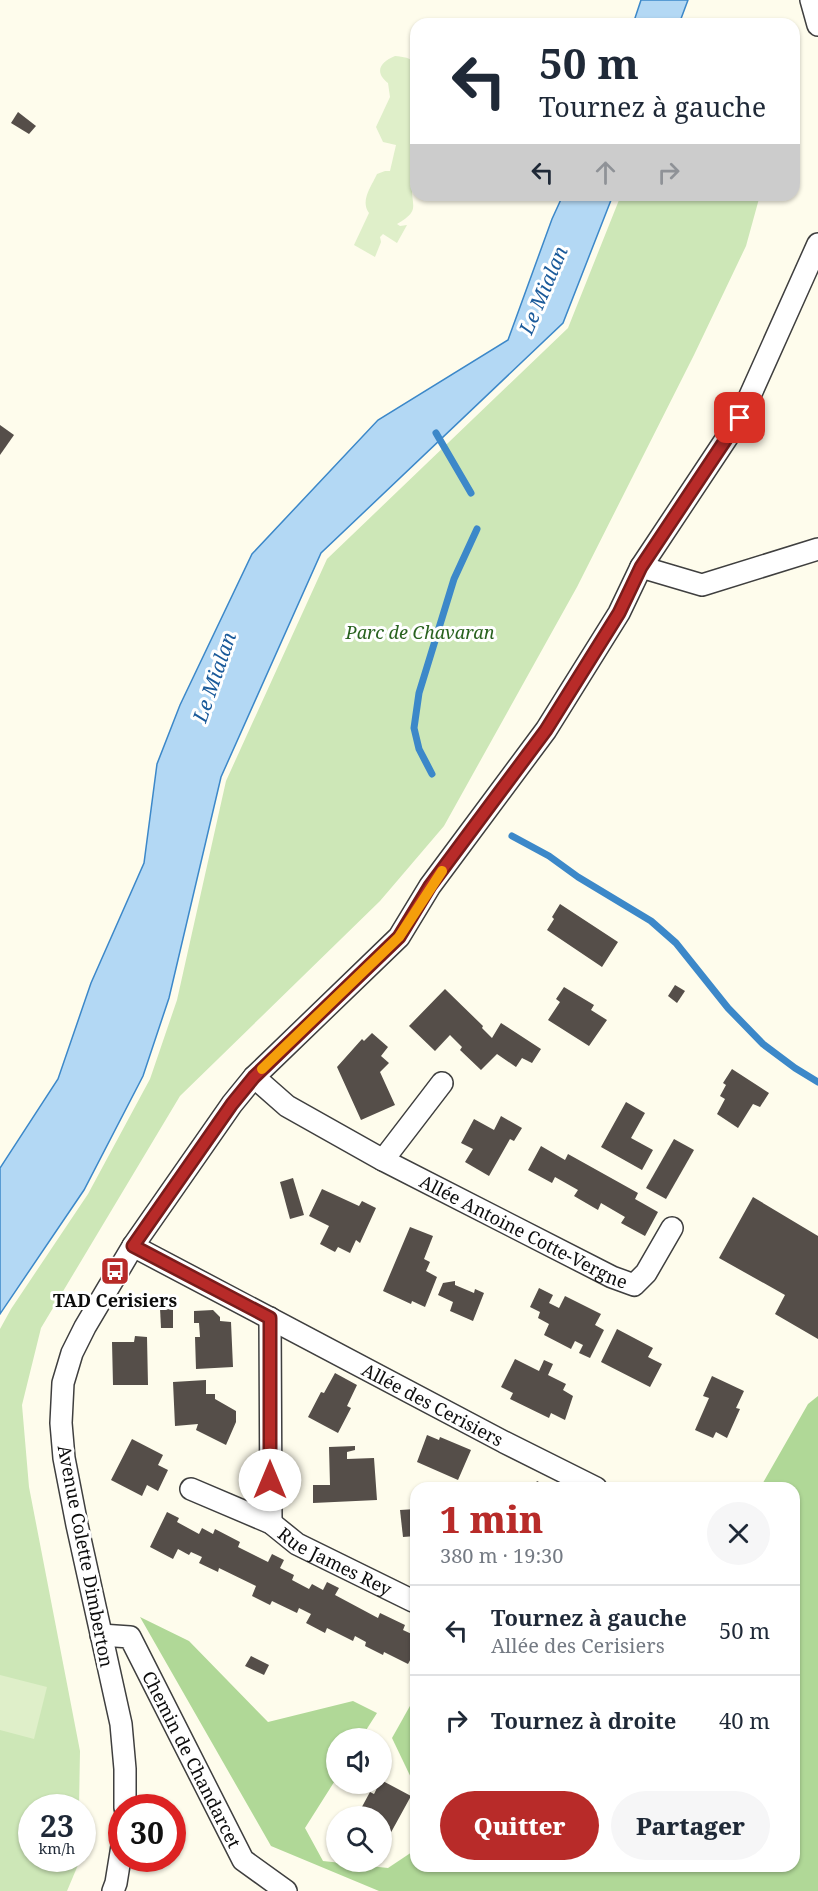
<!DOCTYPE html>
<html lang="fr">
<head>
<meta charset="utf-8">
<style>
  :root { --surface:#fff; --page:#f6f6f7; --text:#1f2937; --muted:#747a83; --line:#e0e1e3; --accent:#b82b29 }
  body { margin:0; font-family:"Noto Serif",serif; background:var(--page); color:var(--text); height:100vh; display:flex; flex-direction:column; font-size:22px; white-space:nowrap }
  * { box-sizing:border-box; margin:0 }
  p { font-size:20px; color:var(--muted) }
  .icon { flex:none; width:33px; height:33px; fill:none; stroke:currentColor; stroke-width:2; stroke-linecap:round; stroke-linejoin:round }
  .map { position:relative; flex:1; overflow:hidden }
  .details { position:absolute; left:410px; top:1482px; width:390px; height:390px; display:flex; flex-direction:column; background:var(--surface); border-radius:18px; box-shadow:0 2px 4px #0004 }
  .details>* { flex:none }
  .banner { position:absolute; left:410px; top:18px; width:390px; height:183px; border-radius:18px; box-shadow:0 2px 4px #0004; background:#fff; color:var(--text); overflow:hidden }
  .buttons { position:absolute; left:326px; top:1728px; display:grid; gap:12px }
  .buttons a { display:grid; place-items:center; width:66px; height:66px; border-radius:50%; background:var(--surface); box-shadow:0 2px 4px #0004; font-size:30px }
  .speed { position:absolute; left:18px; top:1794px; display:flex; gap:12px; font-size:30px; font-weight:700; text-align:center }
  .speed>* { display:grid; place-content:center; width:78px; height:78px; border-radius:50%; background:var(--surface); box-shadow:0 2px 4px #0004; line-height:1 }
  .speed small { font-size:15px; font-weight:400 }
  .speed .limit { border:9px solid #d22; background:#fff; color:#111 }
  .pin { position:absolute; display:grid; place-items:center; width:51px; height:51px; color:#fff; margin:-26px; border-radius:12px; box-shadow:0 3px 9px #0006 }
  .me { position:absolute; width:66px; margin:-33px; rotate:0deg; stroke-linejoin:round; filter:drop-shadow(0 0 4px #0008) }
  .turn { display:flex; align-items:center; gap:21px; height:126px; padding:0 30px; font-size:27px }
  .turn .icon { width:78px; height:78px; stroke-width:2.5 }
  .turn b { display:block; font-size:42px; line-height:51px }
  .lanes { display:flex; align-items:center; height:57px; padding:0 30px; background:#0003; justify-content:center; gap:30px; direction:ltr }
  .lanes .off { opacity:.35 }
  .round { display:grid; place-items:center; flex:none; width:63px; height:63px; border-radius:32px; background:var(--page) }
  .summary { display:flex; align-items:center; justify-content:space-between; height:102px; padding:0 30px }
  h1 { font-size:36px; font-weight:800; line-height:45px; color:var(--accent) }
  .cta { display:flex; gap:12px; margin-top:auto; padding:12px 30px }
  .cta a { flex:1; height:69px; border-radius:36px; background:var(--accent); color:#fff; font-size:24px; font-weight:800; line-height:69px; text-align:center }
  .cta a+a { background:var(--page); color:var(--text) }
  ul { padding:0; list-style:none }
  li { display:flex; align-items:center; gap:18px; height:90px; padding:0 30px; border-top:2px solid var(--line) }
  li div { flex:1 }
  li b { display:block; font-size:22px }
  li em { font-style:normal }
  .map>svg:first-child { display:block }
  .green { fill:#cde7b7 }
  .forest { fill:#b0d897 }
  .pitch { fill:#dfefc9 }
  .water { fill:#b3d8f4; stroke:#3c88c9; stroke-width:1.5 }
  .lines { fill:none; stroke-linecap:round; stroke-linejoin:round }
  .stream { stroke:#3c88c9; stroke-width:7 }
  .building { fill:#554e49 }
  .minor-casing { stroke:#3f3f3f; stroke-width:24 }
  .minor { stroke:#fff; stroke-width:21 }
  .route-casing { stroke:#781c1b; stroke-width:15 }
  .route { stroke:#b82b29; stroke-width:10 }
  .slow { stroke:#f59e0b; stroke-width:10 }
  .labels { text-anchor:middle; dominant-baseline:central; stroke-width:6; stroke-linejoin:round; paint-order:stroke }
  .park-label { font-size:18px; font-style:italic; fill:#29621f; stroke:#fff }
  .street-label { font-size:18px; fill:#0c0c0c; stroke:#fff }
  .poi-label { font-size:18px; font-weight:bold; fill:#0c0c0c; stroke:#fff }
  .water-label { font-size:20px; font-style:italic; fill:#1a5a9a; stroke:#fff }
</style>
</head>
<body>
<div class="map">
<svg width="818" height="1891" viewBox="0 0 818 1891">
  <rect width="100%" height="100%" fill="#fefcec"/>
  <!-- green -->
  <polygon class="green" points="621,195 760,195 746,246 694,355 577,587 444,826 380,901 180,1096 41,1328 22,1405 29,1487 80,1751 79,1807 32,1808 32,1858 78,1859 78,1865 67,1891 0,1891 0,1329 11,1309 88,1194 150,1079 177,1000 226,781 327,559 568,328"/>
  <!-- forest -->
  <g class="forest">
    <polygon points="818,1396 818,1891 379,1891 271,1846 140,1617 189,1641 268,1722 353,1701 377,1713 361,1738 336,1738 336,1779 305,1828 323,1861 388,1868 415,1850 416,1866 794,1866 794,1488 760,1488 808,1404"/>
    <polygon points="415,1697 415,1786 392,1738"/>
  </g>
  <!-- pitch -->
  <g class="pitch">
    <path d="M395 56C403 57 411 57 415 64L416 147C413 153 416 159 416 166 415 172 413 178 412 185 411 207 421 210 397 224L400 226 407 225 397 243 383 234 380 237 381 242 375 257 354 245 369 213C360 201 371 187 377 174L385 171H390L396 145 383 142 376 127 390 97 388 83C374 72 380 62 395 56Z"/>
    <polygon points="0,1675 47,1687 34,1739 0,1730"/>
  </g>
  <!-- water -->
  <g class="water">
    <polygon points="641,0 688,0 679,24 633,24"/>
    <polygon points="563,195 613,195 563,323 321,553 221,777 169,998 143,1076 84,1190 0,1314 0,1168 58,1079 91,983 144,863 157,764 180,705 252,554 378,420 508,340 552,219"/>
  </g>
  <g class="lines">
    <!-- stream -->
    <g class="stream">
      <polyline points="436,433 471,493"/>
      <polyline points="432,774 419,749 414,728 419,693 454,579 477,529"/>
      <polyline points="512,836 549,856 578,877 651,921 676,943 728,1008 763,1044 795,1068 818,1082"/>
    </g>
  </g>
  <!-- building -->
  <g class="building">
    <polygon points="18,112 36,126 29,134 11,123"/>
    <polygon points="0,425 14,435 0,455"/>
    <polygon points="560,904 618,942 602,967 547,930 554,919 552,917"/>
    <polygon points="675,985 685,991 677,1003 668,996"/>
    <polygon points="564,987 594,1005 591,1010 607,1020 589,1046 548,1020 560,1002 556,999"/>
    <polygon points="445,989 483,1026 482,1028 492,1038 501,1023 541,1049 532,1063 522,1058 516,1067 497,1054 481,1070 460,1050 462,1047 450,1035 435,1051 409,1026"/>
    <polygon points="372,1033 388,1047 381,1056 389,1063 380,1072 395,1105 361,1120 337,1067 362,1039 364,1041"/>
    <polygon points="732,1069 769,1093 760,1107 753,1104 738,1128 717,1114 725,1099 720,1096 726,1085 723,1083"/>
    <polygon points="626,1102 645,1113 631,1138 653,1150 642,1170 601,1147"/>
    <polygon points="501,1116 522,1128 514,1141 510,1139 489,1176 465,1162 473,1149 461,1143 474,1119 494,1130"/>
    <polygon points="674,1139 694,1150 666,1199 646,1188"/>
    <polygon points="541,1146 565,1160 568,1154 638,1193 635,1199 658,1212 645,1236 621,1223 625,1217 601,1203 598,1210 574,1196 578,1190 555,1177 552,1183 528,1170"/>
    <polygon points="293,1178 304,1215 290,1219 280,1182"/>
    <polygon points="322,1189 359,1206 362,1201 376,1208 360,1243 356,1240 350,1253 338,1247 335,1252 320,1244 329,1226 309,1216"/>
    <polygon points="753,1197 818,1236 818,1339 775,1314 785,1295 719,1258"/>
    <polygon points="410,1227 433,1236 424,1259 430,1262 426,1271 437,1277 425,1307 412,1301 411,1304 383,1291"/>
    <polygon points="455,1281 455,1285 474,1293 475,1289 484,1293 473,1321 450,1311 453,1302 438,1295 443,1283"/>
    <polygon points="539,1288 553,1295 549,1303 559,1308 565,1296 601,1314 595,1325 604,1330 590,1358 579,1353 583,1345 575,1341 571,1349 544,1335 549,1324 538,1318 540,1312 530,1307"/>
    <polygon points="160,1308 173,1308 173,1328 161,1328"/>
    <polygon points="213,1310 220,1317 220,1321 231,1322 233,1367 196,1369 195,1337 200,1337 199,1323 194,1323 194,1311"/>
    <polygon points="617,1329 653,1348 648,1357 662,1364 650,1387 601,1362"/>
    <polygon points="135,1336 147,1337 148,1385 113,1385 112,1342 134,1342"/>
    <polygon points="515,1359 539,1371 544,1360 553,1364 548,1375 566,1384 563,1390 573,1396 565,1420 551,1413 549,1418 510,1399 513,1393 501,1387"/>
    <polygon points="335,1373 357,1385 347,1406 351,1408 338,1433 308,1417 321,1392 324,1393"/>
    <polygon points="712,1376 744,1391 736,1408 740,1409 727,1438 716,1432 713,1438 695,1430 709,1398 703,1396"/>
    <polygon points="206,1380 206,1394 215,1394 215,1399 236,1411 236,1422 226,1445 196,1430 198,1424 175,1426 173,1382"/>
    <polygon points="427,1435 439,1440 440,1437 471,1450 458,1480 417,1462"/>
    <polygon points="132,1439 163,1455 158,1465 168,1470 158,1491 147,1485 142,1496 111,1480"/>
    <polygon points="355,1446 355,1450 347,1452 347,1459 374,1458 377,1500 313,1503 313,1485 330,1485 329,1447"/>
    <polygon points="537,1481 551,1488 532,1488"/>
    <polygon points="416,1509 416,1536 403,1537 400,1510"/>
    <polygon points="167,1512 179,1518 177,1522 199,1534 202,1528 213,1534 215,1529 240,1542 238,1547 268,1562 272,1554 284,1560 280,1568 294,1575 292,1580 309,1589 312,1584 323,1590 327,1582 339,1588 335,1595 378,1618 380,1613 405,1625 403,1630 416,1636 416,1654 414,1653 408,1664 384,1652 383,1655 365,1646 366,1642 355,1636 353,1641 327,1628 325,1633 306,1623 311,1614 299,1608 297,1613 272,1601 270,1605 252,1596 256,1586 219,1568 218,1572 199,1563 202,1557 191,1552 189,1555 178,1549 173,1559 150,1547"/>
    <polygon points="251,1656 269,1665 264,1675 245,1666"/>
    <polygon points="381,1780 411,1796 383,1847 381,1846 381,1816 357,1816 370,1792 374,1794 379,1784 381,1784"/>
  </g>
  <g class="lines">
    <!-- minor casing -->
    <g class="minor-casing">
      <g id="minor">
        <polyline points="811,0 818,25"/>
        <polyline points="641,567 702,585 818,549"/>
        <path id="s1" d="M254 1077 287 1106 383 1160 612 1277 634 1285 646 1273 672 1228"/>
        <polyline points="383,1160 442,1083"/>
        <path id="s2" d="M133 1246 504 1442 596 1488"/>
        <polyline points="270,1318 271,1523"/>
        <path id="s3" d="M191 1489 271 1523 297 1544 413 1601H416"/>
        <path id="s4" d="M101 1635 130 1637 243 1860 286 1891"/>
        <polyline points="125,1808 125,1769 121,1724 77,1525 64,1458 61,1423 63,1383 72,1353 85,1327 133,1246 232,1104 254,1077 399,937 430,886 546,730 619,613 641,567 740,418 818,244"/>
        <polyline points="113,1891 116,1883 122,1846"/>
      </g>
    </g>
    <!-- minor -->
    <use href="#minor" class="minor"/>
  </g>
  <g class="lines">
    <!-- route casing -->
    <g class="route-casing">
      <polyline id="route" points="270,1480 270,1318 133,1246 232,1104 254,1077 399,937 430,886 546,730 619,613 641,567 740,418"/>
    </g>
    <!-- route -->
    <use href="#route" class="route"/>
    <!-- slow -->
    <polyline class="slow" points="262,1069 399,937 442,871"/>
  </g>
  <!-- icons -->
  <defs>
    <g id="bus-square" transform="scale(1.5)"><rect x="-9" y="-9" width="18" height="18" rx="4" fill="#b82b29" stroke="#fff"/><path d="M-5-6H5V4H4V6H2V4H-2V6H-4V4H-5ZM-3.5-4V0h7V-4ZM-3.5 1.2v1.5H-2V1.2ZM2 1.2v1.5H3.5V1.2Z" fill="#fff"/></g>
  </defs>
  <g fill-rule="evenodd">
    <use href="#bus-square" x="115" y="1271"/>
  </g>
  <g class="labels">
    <!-- park labels -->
    <g class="park-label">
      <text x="420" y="632">Parc de Chavaran</text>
    </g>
    <!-- street labels -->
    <g class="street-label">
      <text stroke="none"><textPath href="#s1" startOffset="312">Allée Antoine Cotte-Vergne</textPath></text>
      <text stroke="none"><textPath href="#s2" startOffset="339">Allée des Cerisiers</textPath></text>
      <text transform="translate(86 1556) rotate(79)">Avenue Colette Dimberton</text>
      <text stroke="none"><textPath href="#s3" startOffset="162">Rue James Rey</textPath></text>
      <text stroke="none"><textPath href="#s4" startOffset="166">Chemin de Chandarcet</textPath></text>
    </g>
    <!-- poi labels -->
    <g class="poi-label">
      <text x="115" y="1300">TAD Cerisiers</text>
    </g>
    <!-- water labels -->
    <g class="water-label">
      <text transform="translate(543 290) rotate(-67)">Le Mialan</text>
      <text transform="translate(214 677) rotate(-71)">Le Mialan</text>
    </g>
  </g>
</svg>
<div class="buttons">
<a><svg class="icon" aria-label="sound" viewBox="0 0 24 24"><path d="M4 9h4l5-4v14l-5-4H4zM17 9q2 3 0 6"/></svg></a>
<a><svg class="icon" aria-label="search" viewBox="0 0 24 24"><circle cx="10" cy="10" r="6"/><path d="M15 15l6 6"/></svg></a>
</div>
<div class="speed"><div>23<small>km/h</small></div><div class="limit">30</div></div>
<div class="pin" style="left:740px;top:418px;background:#d93025"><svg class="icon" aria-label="arrive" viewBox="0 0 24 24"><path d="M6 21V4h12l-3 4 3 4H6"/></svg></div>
<svg class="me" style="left:270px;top:1480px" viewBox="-20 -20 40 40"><circle r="19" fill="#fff"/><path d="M0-13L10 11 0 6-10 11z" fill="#b82b29"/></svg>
<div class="banner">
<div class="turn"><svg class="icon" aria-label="left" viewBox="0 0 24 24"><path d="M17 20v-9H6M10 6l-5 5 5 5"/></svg><div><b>50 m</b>Tournez à gauche</div></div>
<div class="lanes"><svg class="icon" aria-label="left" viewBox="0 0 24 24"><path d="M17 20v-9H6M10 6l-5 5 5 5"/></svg><svg class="icon off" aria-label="ahead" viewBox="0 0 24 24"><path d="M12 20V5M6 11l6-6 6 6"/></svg><svg class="icon off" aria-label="right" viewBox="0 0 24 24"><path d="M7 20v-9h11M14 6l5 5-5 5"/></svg></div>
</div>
<section class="details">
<div class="summary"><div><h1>1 min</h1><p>380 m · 19:30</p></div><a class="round"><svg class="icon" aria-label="close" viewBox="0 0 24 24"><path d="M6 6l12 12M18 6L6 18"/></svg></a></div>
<ul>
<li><svg class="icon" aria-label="left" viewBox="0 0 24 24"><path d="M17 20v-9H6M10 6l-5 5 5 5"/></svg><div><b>Tournez à gauche</b><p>Allée des Cerisiers</p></div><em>50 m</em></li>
<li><svg class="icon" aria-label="right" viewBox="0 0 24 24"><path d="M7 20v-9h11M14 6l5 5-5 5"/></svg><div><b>Tournez à droite</b></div><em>40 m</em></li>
</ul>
<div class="cta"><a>Quitter</a><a>Partager</a></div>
</section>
</div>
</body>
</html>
